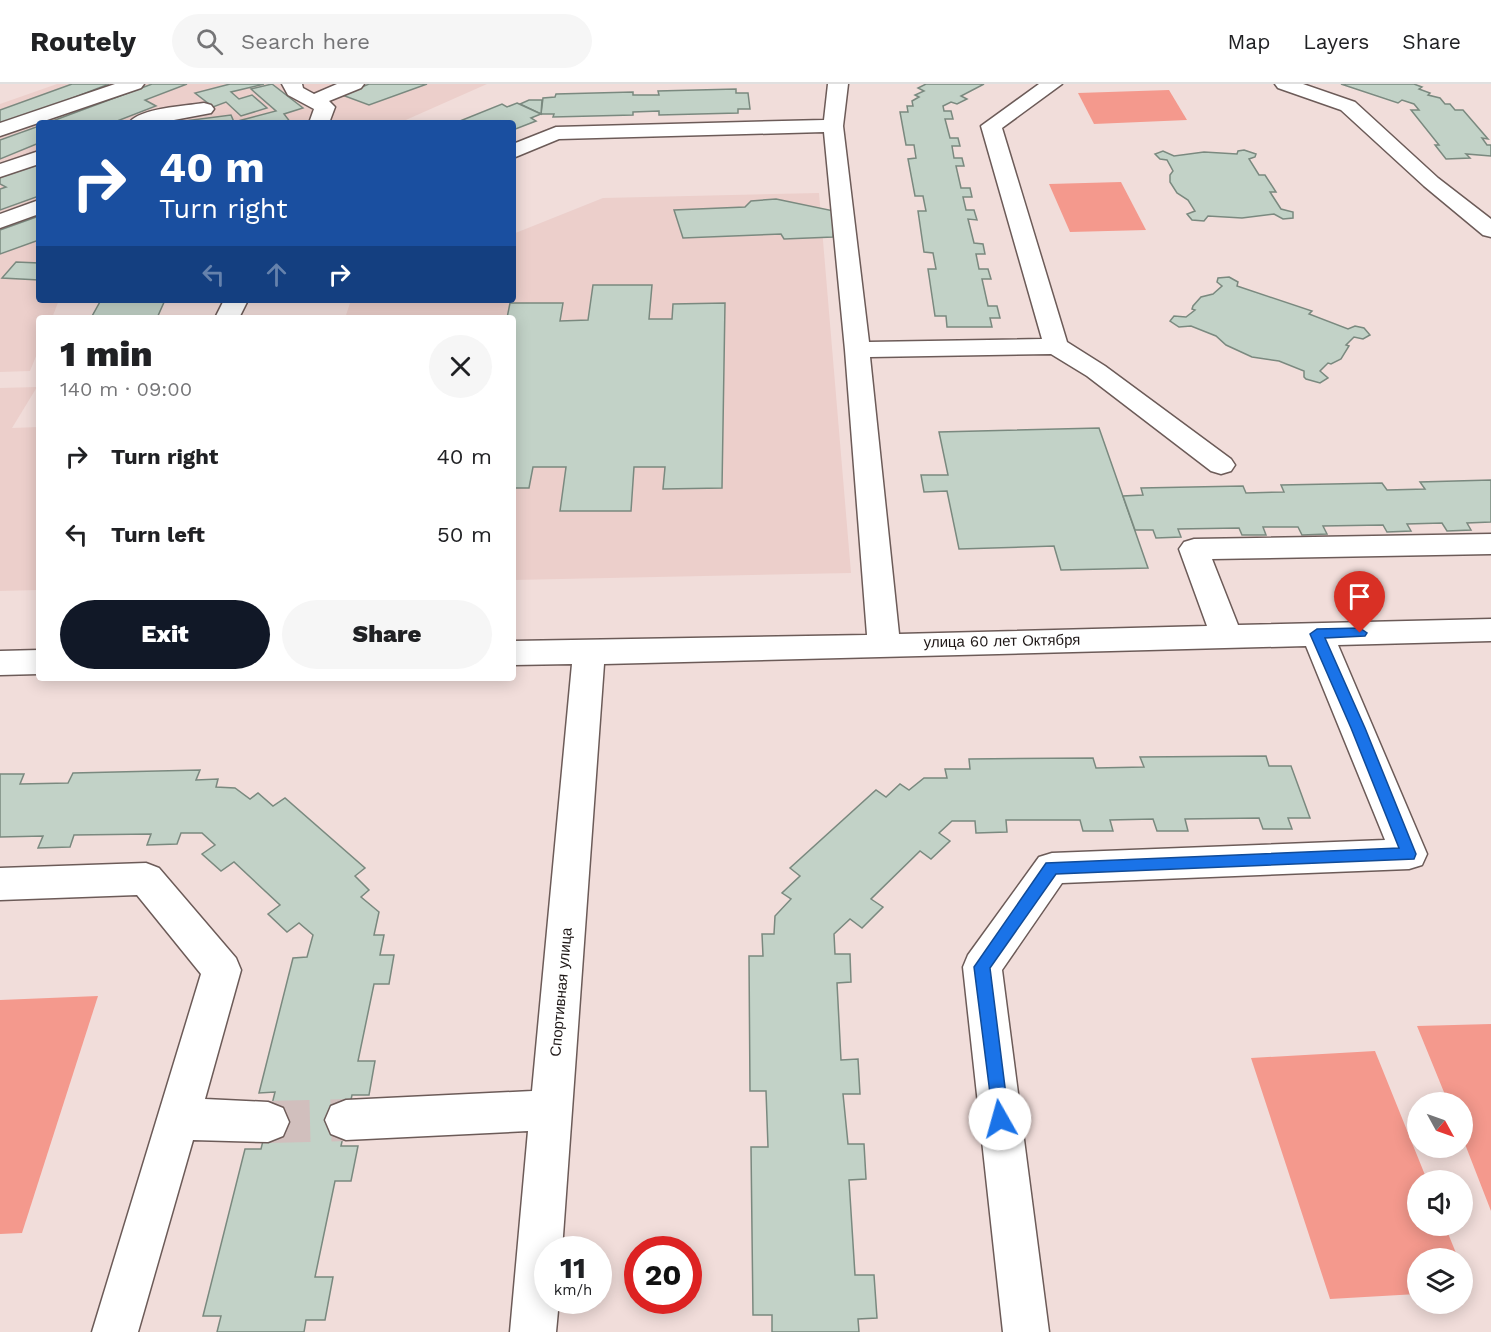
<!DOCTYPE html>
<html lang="en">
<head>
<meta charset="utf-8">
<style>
  :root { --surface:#fff; --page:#f6f6f6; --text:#202124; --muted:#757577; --line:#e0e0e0; --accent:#111827 }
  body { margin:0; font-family:"Work Sans",sans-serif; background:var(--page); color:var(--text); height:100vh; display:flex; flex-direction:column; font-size:22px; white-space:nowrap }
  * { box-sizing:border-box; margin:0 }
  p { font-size:20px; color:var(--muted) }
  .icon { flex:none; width:33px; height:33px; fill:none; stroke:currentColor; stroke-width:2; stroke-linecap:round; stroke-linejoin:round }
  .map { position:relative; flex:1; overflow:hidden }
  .details { position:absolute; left:36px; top:231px; width:480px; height:366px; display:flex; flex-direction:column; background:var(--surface); border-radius:6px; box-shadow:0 3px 15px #0003 }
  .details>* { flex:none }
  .top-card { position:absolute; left:36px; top:36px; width:480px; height:183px; border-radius:6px; box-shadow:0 3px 15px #0003; background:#1a4fa0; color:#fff; overflow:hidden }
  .needle { width:39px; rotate:130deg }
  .buttons { position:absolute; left:1407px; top:1008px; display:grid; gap:12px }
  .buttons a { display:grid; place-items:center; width:66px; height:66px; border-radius:50%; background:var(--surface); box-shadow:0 3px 15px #0003; font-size:30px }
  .speed { position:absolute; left:534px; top:1152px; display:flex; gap:12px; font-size:30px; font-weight:700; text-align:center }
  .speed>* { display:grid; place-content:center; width:78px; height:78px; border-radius:50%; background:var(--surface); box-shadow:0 3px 15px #0003; line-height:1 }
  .speed small { font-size:15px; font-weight:400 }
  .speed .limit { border:9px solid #d22; background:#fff; color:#111 }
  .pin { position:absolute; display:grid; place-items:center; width:51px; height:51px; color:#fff; margin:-62px -26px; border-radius:50% 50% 50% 0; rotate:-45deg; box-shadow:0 0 6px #0007 }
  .pin .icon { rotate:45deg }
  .me { position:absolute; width:66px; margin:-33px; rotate:353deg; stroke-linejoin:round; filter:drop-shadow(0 0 4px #0008) }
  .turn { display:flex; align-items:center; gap:21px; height:126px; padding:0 24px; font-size:27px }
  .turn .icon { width:78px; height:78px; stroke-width:2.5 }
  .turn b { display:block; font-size:42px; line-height:51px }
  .lanes { display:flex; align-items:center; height:57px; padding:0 24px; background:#0003; justify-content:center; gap:30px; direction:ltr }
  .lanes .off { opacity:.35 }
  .round { display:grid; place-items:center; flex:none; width:63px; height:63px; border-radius:32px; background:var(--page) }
  .head { display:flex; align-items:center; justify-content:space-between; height:102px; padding:0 24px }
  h1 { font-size:36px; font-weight:800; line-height:45px }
  .button { display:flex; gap:12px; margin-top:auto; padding:12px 24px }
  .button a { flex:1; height:69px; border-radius:36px; background:var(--accent); color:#fff; font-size:24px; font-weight:800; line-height:69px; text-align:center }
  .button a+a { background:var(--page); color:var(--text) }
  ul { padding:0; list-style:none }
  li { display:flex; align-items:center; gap:18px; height:78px; padding:0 24px }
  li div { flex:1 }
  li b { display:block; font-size:22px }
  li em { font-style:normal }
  header { display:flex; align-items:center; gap:36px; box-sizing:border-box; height:84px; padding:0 30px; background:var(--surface); border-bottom:2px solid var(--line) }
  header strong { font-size:28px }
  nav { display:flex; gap:33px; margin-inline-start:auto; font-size:21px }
  .search { width:420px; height:54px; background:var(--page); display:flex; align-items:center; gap:15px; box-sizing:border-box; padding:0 21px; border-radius:33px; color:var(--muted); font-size:22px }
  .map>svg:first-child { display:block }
  .built { fill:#eccfcb }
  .green { fill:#f4998d }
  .building { fill:#c2d2c7; stroke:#7a897f; stroke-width:1.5 }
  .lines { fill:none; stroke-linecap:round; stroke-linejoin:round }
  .minor-tunnel { stroke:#d1bfbd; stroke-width:42; stroke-dasharray:42 21; stroke-linecap:butt }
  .minor-casing { stroke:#6c5b58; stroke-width:3 }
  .minor { fill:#fff; fill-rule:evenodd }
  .route { fill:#1a73e8; stroke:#114b97; stroke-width:1.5 }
  .labels { text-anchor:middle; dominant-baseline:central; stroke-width:4.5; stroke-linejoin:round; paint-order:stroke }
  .street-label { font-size:15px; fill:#1e1716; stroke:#fff }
</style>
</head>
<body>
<header>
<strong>Routely</strong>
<div class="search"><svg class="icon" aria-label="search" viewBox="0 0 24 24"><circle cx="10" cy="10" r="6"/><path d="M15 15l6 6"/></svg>Search here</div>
<nav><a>Map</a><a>Layers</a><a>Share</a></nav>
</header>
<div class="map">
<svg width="1491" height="1248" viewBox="0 0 1491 1248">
  <rect width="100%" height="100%" fill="#f1ddda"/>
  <!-- built -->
  <g class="built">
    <polygon points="57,0 487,0 399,39 39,39 39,216 59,216 52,234 39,234 39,265 30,287 0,288 0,20"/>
    <polygon points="819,109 851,489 513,496 513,234 345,234 351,216 513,216 513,150 603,114"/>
    <polygon points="37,303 12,344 39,343 39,506 0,507 0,304"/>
  </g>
  <!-- green -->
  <g class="green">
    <polygon points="1169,6 1187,36 1094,40 1078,9"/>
    <polygon points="1121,98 1146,146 1070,148 1049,100"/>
    <polygon points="98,912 22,1149 0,1150 0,916"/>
    <polygon points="1491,940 1491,1127 1463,1055 1462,1018 1448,1018 1417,942"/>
    <polygon points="1375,967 1427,1096 1418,1096 1418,1142 1445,1142 1458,1174 1418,1174 1417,1210 1330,1215 1251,974"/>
  </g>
  <!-- building -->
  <g class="building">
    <polygon points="72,0 109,0 0,42 0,26"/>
    <polygon points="152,0 187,0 145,16 156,22 112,39 47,39"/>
    <polygon points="230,0 264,0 231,8 239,15 252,11 267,24 241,32 226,18 213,23 195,9"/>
    <polygon points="272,0 303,24 284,30 291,39 169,39 231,31 234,38 276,27 251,5"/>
    <polygon points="369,0 427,0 369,21 342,11"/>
    <polygon points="926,0 984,0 961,12 967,15 957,20 951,18 943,22 944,27 951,27 953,35 945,35 950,54 958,54 960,62 952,62 954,74 962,74 964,82 956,82 961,104 970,104 972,113 963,113 966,126 974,126 977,136 968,135 974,159 983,160 985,170 976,170 979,185 988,185 991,195 982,195 988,222 997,222 1000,234 990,234 992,243 947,243 946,232 935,232 928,185 936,185 933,169 924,168 918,127 926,127 923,112 915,112 908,75 916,74 914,61 906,61 900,28 908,28 907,22 913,22 912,17 919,13 915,11 924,7 918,4"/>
    <polygon points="1341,0 1414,0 1422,3 1419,5 1430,9 1428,11 1440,14 1445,20 1450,20 1455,26 1463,26 1488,55 1482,54 1487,61 1491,61 1491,72 1466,70 1470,74 1446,75 1435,61 1439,61 1411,26 1419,26 1414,20 1402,16 1398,19"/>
    <polygon points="736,5 736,9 748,9 750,25 738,25 738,29 659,31 659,27 633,28 633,31 553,33 554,30 541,30 543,14 555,13 556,10 633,8 633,11 659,11 658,7"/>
    <polygon points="529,16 542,16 541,30 520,20"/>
    <polygon points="517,19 541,30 531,34 536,37 513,46 513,39 455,39 502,20 507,23"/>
    <polygon points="39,42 39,59 0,75 0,56"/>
    <polygon points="1244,66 1256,70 1255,73 1249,75 1259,91 1265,91 1276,108 1270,108 1281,125 1293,128 1293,134 1283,135 1274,130 1242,134 1208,132 1204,137 1192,136 1187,130 1195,127 1188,116 1177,109 1170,98 1170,91 1173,87 1167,76 1160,75 1155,70 1163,67 1174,72 1204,68 1237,70 1238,67"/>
    <polygon points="39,77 39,112 0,126 0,105 6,103 0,100 0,92"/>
    <polygon points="776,115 834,127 833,153 784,155 781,150 683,154 674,126 745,123 751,117"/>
    <polygon points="39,132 39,156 0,170 0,146"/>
    <polygon points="16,178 39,179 39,196 2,194"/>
    <polygon points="1229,193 1238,198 1237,202 1312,227 1309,230 1348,245 1355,242 1364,244 1370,251 1363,255 1354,253 1346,261 1349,262 1341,275 1331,280 1328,279 1320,287 1328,294 1320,299 1306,295 1304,293 1304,287 1279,277 1252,273 1226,261 1216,252 1191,242 1179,243 1170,237 1174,232 1186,233 1195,226 1192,225 1193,222 1201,213 1213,210 1222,202 1217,198 1218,194"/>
    <polygon points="593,201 652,201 649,235 672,235 673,220 725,219 722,404 663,405 665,383 634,383 631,427 560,427 566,383 533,383 529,404 513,404 513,234 507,234 510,219 563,219 560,237 588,236"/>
    <polygon points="101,216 165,216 157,234 91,234"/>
    <polygon points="1099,344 1148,484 1061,486 1054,462 959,465 947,407 924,408 921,391 948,391 939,348"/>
    <polygon points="1491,396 1491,438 1467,439 1471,446 1447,447 1442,439 1407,440 1411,447 1387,448 1383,441 1323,442 1327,450 1302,451 1298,443 1263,443 1266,451 1242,451 1239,444 1178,445 1181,453 1156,454 1153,446 1135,446 1123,412 1143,411 1141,404 1243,402 1246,409 1284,408 1281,401 1382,399 1387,406 1425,405 1420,398"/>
    <polygon points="1266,672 1269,682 1291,682 1310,734 1288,734 1292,745 1263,745 1259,734 1185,735 1188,747 1157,747 1153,735 1110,736 1113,747 1083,747 1080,736 1006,736 1007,748 976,749 975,737 952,737 939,749 950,757 931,775 920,767 871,815 883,823 862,844 850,835 834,850 835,870 850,870 851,898 837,899 841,976 858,975 860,1010 843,1010 848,1060 864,1060 866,1095 849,1096 855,1191 874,1191 877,1234 858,1235 859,1248 772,1248 772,1231 753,1231 751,1063 768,1063 766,1007 750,1007 749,872 763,872 762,850 774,850 775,832 791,815 782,809 800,792 790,784 876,706 886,713 900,700 909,706 924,694 947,694 945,685 970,685 969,675 1093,674 1096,684 1144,683 1140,673"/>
    <polygon points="200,686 196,696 218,695 216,703 235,704 250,715 258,709 273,722 285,714 365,784 355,792 369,806 361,813 379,828 374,851 384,851 380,871 394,871 389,900 374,900 358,977 375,977 369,1011 352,1011 341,1062 358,1062 351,1097 335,1097 315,1193 333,1193 325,1236 306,1236 304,1248 217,1248 221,1232 203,1232 245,1065 261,1065 275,1008 259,1009 293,874 307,873 313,851 299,839 287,848 268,830 280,821 234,778 221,787 202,770 215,761 202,749 181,749 177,760 147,761 151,750 74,751 70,763 38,764 43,752 0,753 0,690 24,690 20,700 68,699 73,689"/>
  </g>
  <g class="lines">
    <!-- minor-tunnel -->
    <polyline class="minor-tunnel" points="268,1038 346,1036"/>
    <!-- minor casing -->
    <g class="minor-casing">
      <g id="minor">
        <polygon points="115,0 144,0 141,4 0,52 0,39"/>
        <polygon points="282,0 302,0 303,4 314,10 337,0 364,0 361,4 329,17 335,23 329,39 309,39 314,25 288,11"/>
        <polygon points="828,0 848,0 843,42 869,258 1042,255 981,42 1039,0 1062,0 1002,44 1067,258 1105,282 1231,375 1235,381 1231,387 1221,390 1211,387 1087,292 1051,270 870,273 899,550 1207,542 1179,465 1184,458 1194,455 1491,450 1491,470 1212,475 1238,541 1491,535 1491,557 1338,561 1427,770 1422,781 1409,785 1062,799 1002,886 1049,1248 1003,1248 963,883 968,871 1039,773 1052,769 1385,756 1306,562 604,580 562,1166 548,1166 548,1216 559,1216 556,1248 510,1248 528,1047 346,1056 331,1050 325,1036 331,1022 346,1016 532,1007 572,580 513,581 513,557 867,551 845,266 824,48 559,55 513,74 513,60 556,43 824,36"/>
        <polygon points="1275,0 1303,0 1355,18 1438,94 1491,135 1491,153 1483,151 1424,102 1341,26 1278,4"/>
        <path d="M204 19 211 21 214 25 211 29 158 39H129C139 24 186 22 204 19Z"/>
        <polygon points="39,67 39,80 0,93 0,80"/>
        <polygon points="39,116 39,130 0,144 0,130"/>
        <polygon points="224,216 248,216 239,234 215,234"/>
        <polygon points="39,566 39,590 0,591 0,567"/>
        <polygon points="146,779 159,784 236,874 241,886 205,1015 268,1018 283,1024 289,1038 283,1052 268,1058 193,1056 138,1248 92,1248 201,890 137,811 0,816 0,784"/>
      </g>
    </g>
    <!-- minor -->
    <use href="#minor" class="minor"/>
  </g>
  <!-- route -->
  <polygon class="route" points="1360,544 1367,549 1365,552 1325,554 1365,644 1416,770 1414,775 1056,790 990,884 1009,1035 1007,1041 1000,1043 994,1041 974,883 1046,779 1399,764 1351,644 1310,550 1317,545"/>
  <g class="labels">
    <!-- street labels -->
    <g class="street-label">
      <text transform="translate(1002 557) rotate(-1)">улица 60 лет Октября</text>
      <text transform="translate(561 908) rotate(-85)">Спортивная улица</text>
    </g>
  </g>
</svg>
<div class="buttons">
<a><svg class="needle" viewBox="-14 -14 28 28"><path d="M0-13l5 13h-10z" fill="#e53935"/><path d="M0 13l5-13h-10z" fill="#757577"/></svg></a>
<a><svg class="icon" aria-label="sound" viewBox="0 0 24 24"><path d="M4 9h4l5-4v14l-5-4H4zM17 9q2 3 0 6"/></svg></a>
<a><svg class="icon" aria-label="layers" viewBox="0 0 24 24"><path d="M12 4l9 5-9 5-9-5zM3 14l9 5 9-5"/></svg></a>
</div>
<div class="speed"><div>11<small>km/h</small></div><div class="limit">20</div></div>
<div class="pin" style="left:1360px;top:549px;background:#d93025"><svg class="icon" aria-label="arrive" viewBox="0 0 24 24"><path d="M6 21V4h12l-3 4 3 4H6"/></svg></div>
<svg class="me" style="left:1000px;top:1035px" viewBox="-20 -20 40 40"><circle r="19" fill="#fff"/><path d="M0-13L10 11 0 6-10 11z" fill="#1a73e8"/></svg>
<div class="top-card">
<div class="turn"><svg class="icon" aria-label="right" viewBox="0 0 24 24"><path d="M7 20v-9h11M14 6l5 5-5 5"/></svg><div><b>40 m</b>Turn right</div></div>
<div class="lanes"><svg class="icon off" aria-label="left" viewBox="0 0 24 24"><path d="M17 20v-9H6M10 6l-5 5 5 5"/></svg><svg class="icon off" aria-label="ahead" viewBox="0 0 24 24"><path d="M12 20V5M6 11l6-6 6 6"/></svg><svg class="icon" aria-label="right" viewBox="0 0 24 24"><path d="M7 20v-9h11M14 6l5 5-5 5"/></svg></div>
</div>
<section class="details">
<div class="head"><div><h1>1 min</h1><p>140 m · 09:00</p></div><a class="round"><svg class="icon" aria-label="close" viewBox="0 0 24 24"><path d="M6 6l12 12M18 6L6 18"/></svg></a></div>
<ul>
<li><svg class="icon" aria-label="right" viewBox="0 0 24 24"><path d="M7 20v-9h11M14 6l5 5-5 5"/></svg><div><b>Turn right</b></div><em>40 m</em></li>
<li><svg class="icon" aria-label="left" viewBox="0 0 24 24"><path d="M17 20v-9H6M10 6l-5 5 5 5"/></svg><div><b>Turn left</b></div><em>50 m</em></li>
</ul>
<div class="button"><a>Exit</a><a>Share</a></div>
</section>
</div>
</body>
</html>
